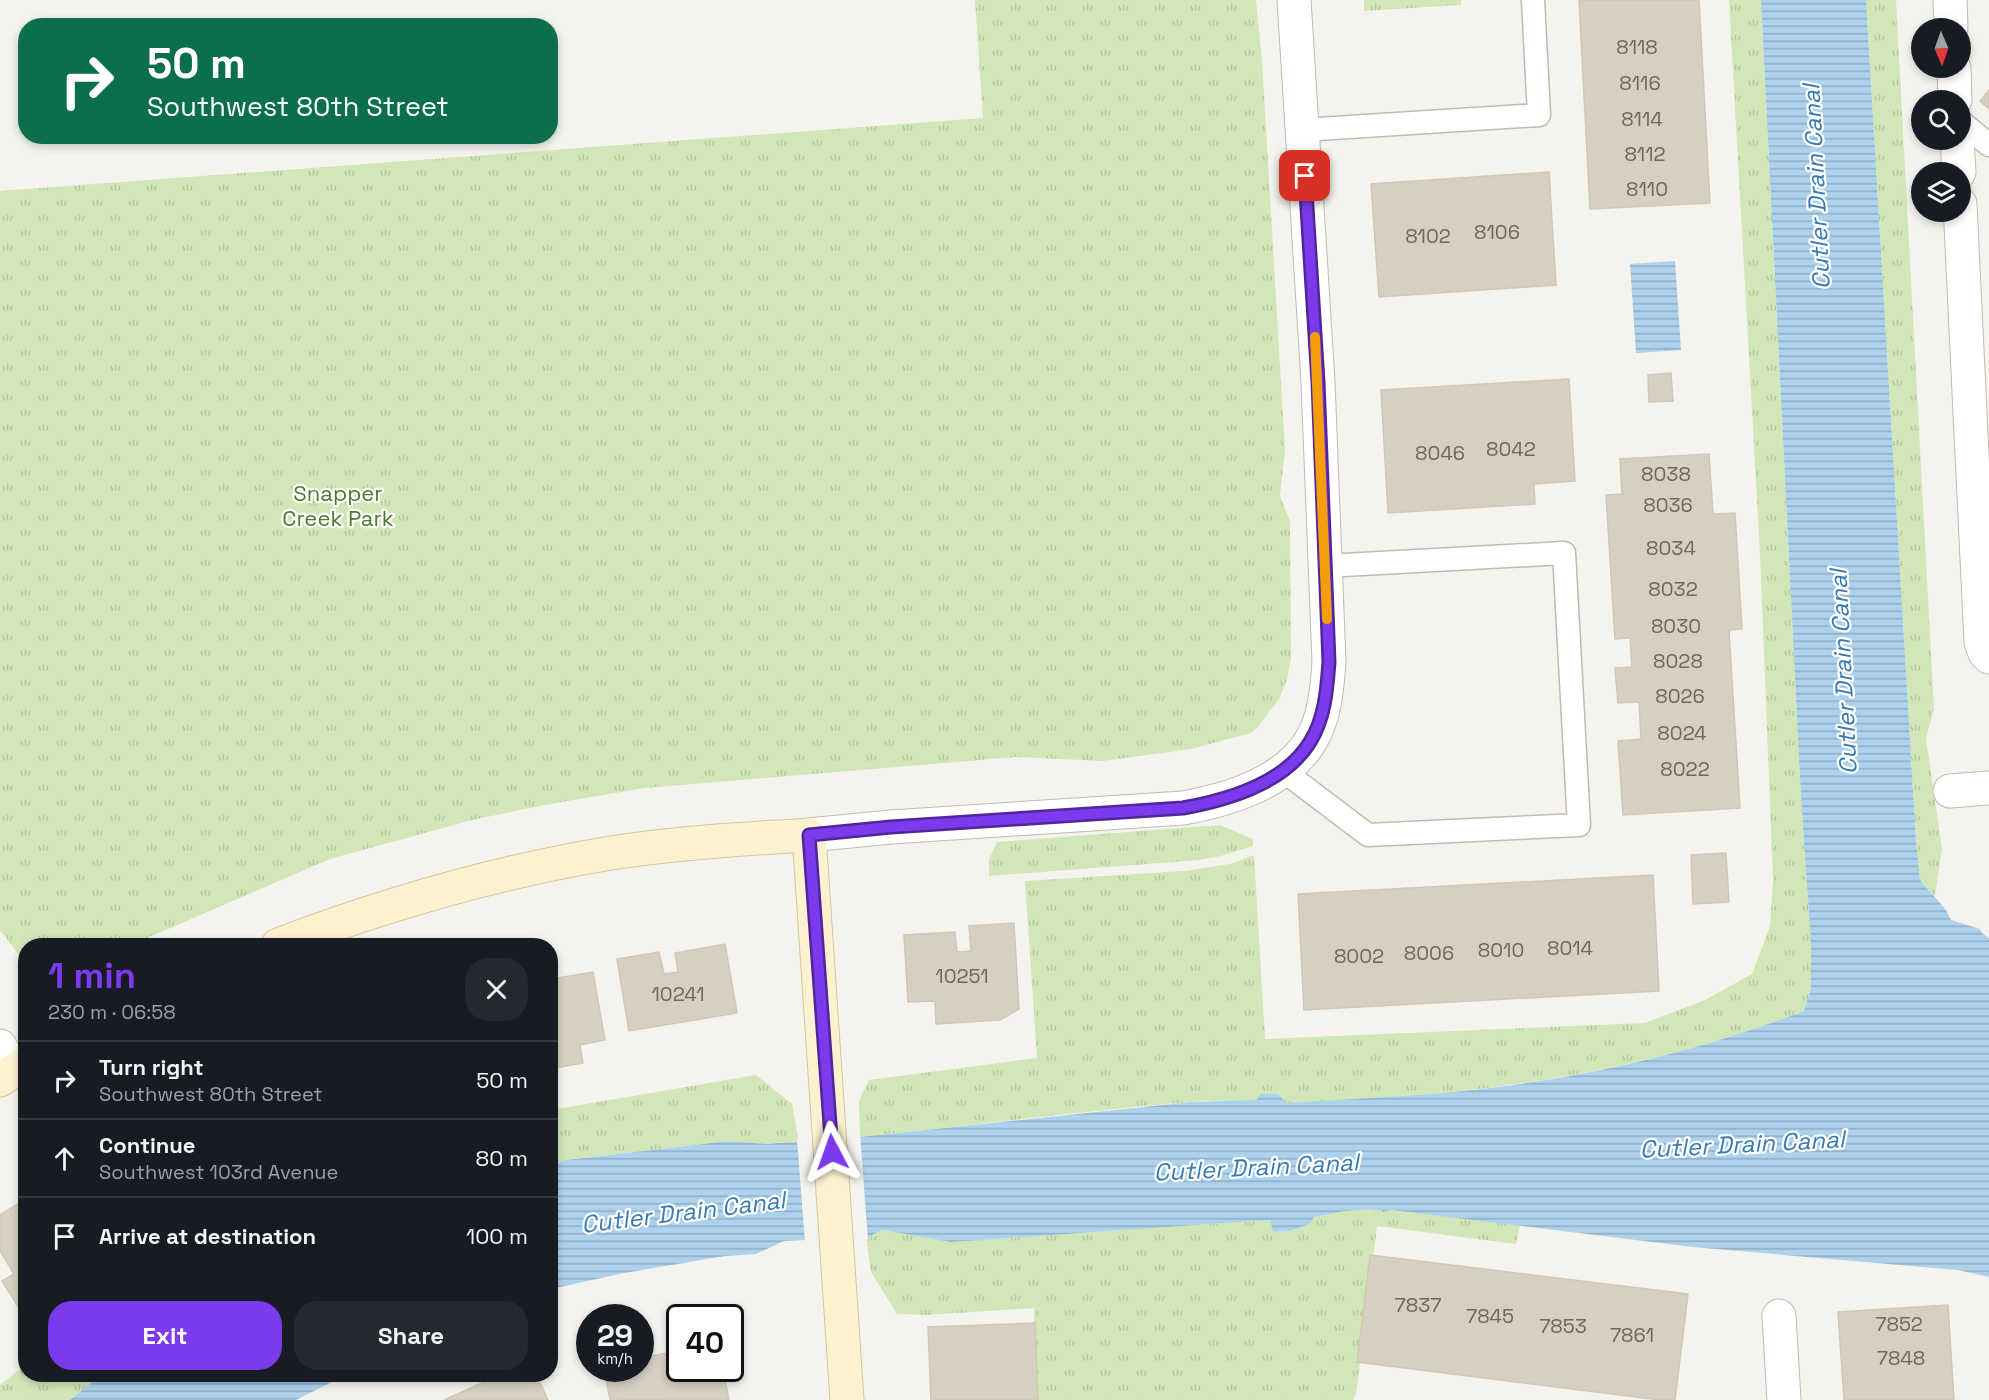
<!DOCTYPE html>
<html lang="en">
<head>
<meta charset="utf-8">
<style>
  :root { --surface:#171b24; --page:#242831; --text:#f1f3f6; --muted:#9ea1a6; --line:#363941; --accent:#7c3aed }
  body { margin:0; font-family:"Space Grotesk",sans-serif; background:var(--page); color:var(--text); height:100vh; display:flex; flex-direction:column; font-size:22px; white-space:nowrap }
  * { box-sizing:border-box; margin:0 }
  p { font-size:20px; color:var(--muted) }
  .icon { flex:none; width:33px; height:33px; fill:none; stroke:currentColor; stroke-width:2; stroke-linecap:round; stroke-linejoin:round }
  .map { position:relative; flex:1; overflow:hidden }
  .panel { position:absolute; left:18px; top:938px; width:540px; height:444px; display:flex; flex-direction:column; background:var(--surface); border-radius:24px; box-shadow:0 3px 9px #0003 }
  .panel>* { flex:none }
  .hud { position:absolute; left:18px; top:18px; width:540px; height:126px; border-radius:24px; box-shadow:0 3px 9px #0003; background:#0b6e4f; color:#fff; overflow:hidden }
  .needle { width:39px; rotate:178deg }
  .buttons { position:absolute; left:1911px; top:18px; display:grid; gap:12px }
  .buttons a { display:grid; place-items:center; width:60px; height:60px; border-radius:50%; background:var(--surface); box-shadow:0 3px 9px #0003; font-size:30px }
  .speed { position:absolute; left:576px; top:1304px; display:flex; gap:12px; font-size:30px; font-weight:700; text-align:center }
  .speed>* { display:grid; place-content:center; width:78px; height:78px; border-radius:50%; background:var(--surface); box-shadow:0 3px 9px #0003; line-height:1 }
  .speed small { font-size:15px; font-weight:400 }
  .speed .limit { border:3px solid #111; border-radius:9px; background:#fff; color:#111 }
  .pin { position:absolute; display:grid; place-items:center; width:51px; height:51px; color:#fff; margin:-26px; border-radius:12px; box-shadow:0 3px 9px #0006 }
  .me { position:absolute; width:66px; margin:-33px; rotate:356deg; stroke-linejoin:round; filter:drop-shadow(0 0 4px #0008) }
  .turn { display:flex; align-items:center; gap:21px; height:126px; padding:0 30px; font-size:27px }
  .turn .icon { width:78px; height:78px; stroke-width:2.5 }
  .turn b { display:block; font-size:42px; line-height:51px }
  .round { display:grid; place-items:center; flex:none; width:63px; height:63px; border-radius:24px; background:var(--page) }
  .overview { display:flex; align-items:center; justify-content:space-between; height:102px; padding:0 30px }
  h1 { font-size:36px; font-weight:600; line-height:45px; color:var(--accent) }
  .cta { display:flex; gap:12px; margin-top:auto; padding:12px 30px }
  .cta a { flex:1; height:69px; border-radius:24px; background:var(--accent); color:#fff; font-size:24px; font-weight:600; line-height:69px; text-align:center }
  .cta a+a { background:var(--page); color:var(--text) }
  ul { padding:0; list-style:none }
  li { display:flex; align-items:center; gap:18px; height:78px; padding:0 30px; border-top:2px solid var(--line) }
  li div { flex:1 }
  li b { display:block; font-size:22px }
  li em { font-style:normal }
  .map>svg:first-child { display:block }
  .grass { fill:url(#grass-tufts) }
  .water { fill:url(#water-rules) }
  .pier { fill:#f5f3ed }
  .building { fill:#d7cfc2; stroke:#d1c7b6; stroke-width:1.5 }
  .lines { fill:none; stroke-linecap:round; stroke-linejoin:round }
  .lane-casing { stroke:#c1bbaf; stroke-width:25 }
  .street-casing { stroke:#c1bbaf; stroke-width:35 }
  .secondary-casing { stroke:#d2c69f; stroke-width:35 }
  .lane { stroke:#fff; stroke-width:22 }
  .street { stroke:#fff; stroke-width:33 }
  .secondary { stroke:#fcf2d0; stroke-width:33 }
  .route-casing { stroke:#51269a; stroke-width:15 }
  .route { stroke:#7c3aed; stroke-width:10 }
  .slow { stroke:#f59e0b; stroke-width:10 }
  .labels { text-anchor:middle; dominant-baseline:central; stroke-width:4.5; stroke-linejoin:round; paint-order:stroke }
  .number-label { font-size:20px; fill:#6d675c }
  .park-label { font-size:22px; fill:#4a7a2f; stroke:#fff }
  .water-label { font-size:24px; font-style:italic; fill:#377bb2; stroke:#fff }
</style>
</head>
<body>
<div class="map">
<svg width="1989" height="1400" viewBox="0 0 1989 1400">
  <defs>
    <pattern id="grass-tufts" width="24" height="20" patternUnits="userSpaceOnUse" patternTransform="scale(1.5)"><rect width="24" height="20" fill="#d1e7b8"/><path d="M3 7l-1-3M5 7V3M7 7l1-3M15 17l-1-3M17 17v-4M19 17l1-3" fill="none" stroke="#b5c79f"/></pattern>
    <pattern id="water-rules" width="6" height="5" patternUnits="userSpaceOnUse" patternTransform="scale(1.5)"><rect width="6" height="5" fill="#add2ee"/><path d="M0 2.5h6" fill="none" stroke="#8facc2"/></pattern>
  </defs>
  <rect width="100%" height="100%" fill="#f5f3ed"/>
  <!-- grass -->
  <g class="grass">
    <polygon points="975,0 1256,0 1262,61 1285,450 1280,496 1290,521 1291,658 1287,680 1279,699 1257,728 1251,733 1191,749 1103,761 1016,757 645,788 550,804 472,820 330,859 131,945 26,945 25,963 0,930 0,191 983,118"/>
    <polygon points="1364,0 1461,0 1461,5 1364,11"/>
    <path d="M1729 0H1761L1801 797 1811 943V988L1804 1011C1676 1060 1538 1087 1401 1096 1363 1099 1324 1103 1286 1103 1254 1102 1222 1099 1190 1102 1080 1111 970 1126 860 1137L859 1101 869 1080 1037 1058 1025 881 1184 871 1230 864 1254 855 1265 1039 1645 1023 1705 1000 1752 974 1770 926 1773 880 1760 553Z"/>
    <polygon points="1866,0 1896,0 1934,709 1926,738 1942,849 1935,896 1920,880 1916,841"/>
    <polygon points="1220,825 1253,839 1253,846 1221,856 1200,860 989,876 989,859 997,842"/>
    <polygon points="756,1075 792,1104 799,1141 766,1144 728,1141 567,1160 551,1165 551,1110"/>
    <polygon points="1379,1209 1384,1212 1390,1210 1520,1225 1516,1244 1377,1226 1356,1394 1353,1400 1037,1400 1034,1308 927,1315 897,1314 871,1272 866,1237 882,1230 951,1242 1270,1220 1273,1232 1290,1231 1310,1224 1314,1217 1345,1211"/>
    <polygon points="25,1365 26,1374 102,1374 70,1400 0,1400 0,1385"/>
  </g>
  <!-- water -->
  <g class="water">
    <path d="M1761 0H1866L1916 841 1920 880 1946 910 1951 920 1980 929 1982 933 1989 938V1277L1958 1270 1693 1247 1391 1210 1383 1212 1379 1209 1345 1211 1314 1217 1310 1224 1290 1231 1273 1232 1270 1220 951 1242 882 1230 868 1237 784 1241 756 1254 725 1256 624 1273 551 1289V1165L567 1160 728 1141 766 1144 860 1137 1191 1102 1256 1100 1261 1094H1278L1286 1103C1366 1098 1447 1095 1527 1083 1621 1069 1715 1045 1804 1011L1811 988V943L1801 797Z"/>
    <polygon points="1675,261 1681,350 1636,353 1630,264"/>
    <polygon points="102,1374 348,1374 296,1400 70,1400"/>
  </g>
  <!-- pier -->
  <polygon class="pier" points="860,1134 868,1240 805,1243 797,1139"/>
  <!-- building -->
  <g class="building">
    <polygon points="1579,0 1699,0 1710,203 1590,209"/>
    <polygon points="1989,90 1989,109 1980,101"/>
    <polygon points="1549,172 1556,285 1379,297 1371,184"/>
    <polygon points="1671,373 1673,401 1649,402 1648,375"/>
    <polygon points="1569,379 1575,481 1534,484 1535,504 1388,513 1381,390"/>
    <polygon points="1709,454 1713,514 1735,513 1742,629 1729,630 1740,808 1623,815 1618,741 1641,739 1639,702 1618,703 1615,668 1632,667 1630,638 1615,639 1606,495 1622,494 1620,459"/>
    <polygon points="1726,853 1729,902 1693,904 1691,855"/>
    <polygon points="1653,875 1659,991 1304,1010 1298,894"/>
    <polygon points="1014,923 1019,1009 1000,1020 936,1024 935,1001 908,1002 904,935 955,932 957,952 971,951 969,926"/>
    <polygon points="725,944 737,1013 629,1031 617,959 659,952 664,974 678,972 675,953"/>
    <polygon points="593,972 605,1040 580,1045 583,1063 550,1069 550,976 551,979"/>
    <polygon points="26,1199 26,1309 21,1311 2,1281 14,1274 0,1251 0,1215"/>
    <polygon points="1370,1255 1688,1294 1675,1400 1660,1400 1357,1362"/>
    <polygon points="1948,1305 1954,1400 1844,1400 1838,1312"/>
    <polygon points="1035,1323 1038,1400 931,1400 928,1327"/>
    <polygon points="680,1351 680,1368 723,1368 729,1400 610,1400 604,1368 640,1368 640,1358"/>
    <polygon points="502,1374 536,1374 548,1400 444,1400"/>
  </g>
  <g class="lines">
    <!-- lane casing -->
    <g class="lane-casing">
      <g id="lane">
        <polyline points="1960,121 1989,145"/>
        <polyline points="1302,130 1539,115 1533,0"/>
        <polyline points="1282,770 1368,835 1579,825 1564,553 1325,566"/>
      </g>
    </g>
    <!-- street casing -->
    <g class="street-casing">
      <g id="street">
        <polyline points="1950,0 1951,28"/>
        <polyline points="1954,68 1955,100"/>
        <polyline points="1957,140 1959,172"/>
        <polyline points="1960,204 1981,642 1985,653 1989,657"/>
        <polyline points="1950,791 1989,788"/>
        <path d="M809 835 891 827 1183 808C1228 800 1284 783 1310 742 1325 718 1327 689 1329 662L1318 382 1294 0"/>
        <polyline points="0,1046 14,1070"/>
        <polyline points="1779,1316 1784,1400"/>
      </g>
    </g>
    <!-- secondary casing -->
    <g class="secondary-casing">
      <g id="secondary">
        <path d="M278 945C384 905 493 873 605 854 672 843 741 839 809 835L847 1400"/>
        <polyline points="0,1080 26,1063"/>
      </g>
    </g>
    <!-- lane -->
    <use href="#lane" class="lane"/>
    <!-- street -->
    <use href="#street" class="street"/>
    <!-- secondary -->
    <use href="#secondary" class="secondary"/>
  </g>
  <g class="lines">
    <!-- route casing -->
    <g class="route-casing">
      <path id="route" d="M832 1152 809 835 891 827 1183 808C1228 800 1285 783 1310 742 1325 718 1327 689 1329 662L1318 382 1305 176"/>
    </g>
    <!-- route -->
    <use href="#route" class="route"/>
    <!-- slow -->
    <polyline class="slow" points="1315,337 1327,619"/>
  </g>
  <g class="labels">
    <!-- number labels -->
    <g class="number-label">
      <text x="1637" y="47">8118</text>
      <text x="1640" y="83">8116</text>
      <text x="1642" y="119">8114</text>
      <text x="1645" y="154">8112</text>
      <text x="1647" y="189">8110</text>
      <text x="1497" y="232">8106</text>
      <text x="1428" y="236">8102</text>
      <text x="1511" y="449">8042</text>
      <text x="1440" y="453">8046</text>
      <text x="1666" y="474">8038</text>
      <text x="1668" y="505">8036</text>
      <text x="1671" y="548">8034</text>
      <text x="1673" y="589">8032</text>
      <text x="1676" y="626">8030</text>
      <text x="1678" y="661">8028</text>
      <text x="1680" y="696">8026</text>
      <text x="1682" y="733">8024</text>
      <text x="1685" y="769">8022</text>
      <text x="1570" y="948">8014</text>
      <text x="1501" y="950">8010</text>
      <text x="1429" y="953">8006</text>
      <text x="1359" y="956">8002</text>
      <text x="962" y="976">10251</text>
      <text x="678" y="994">10241</text>
      <text x="1418" y="1305">7837</text>
      <text x="1490" y="1316">7845</text>
      <text x="1899" y="1324">7852</text>
      <text x="1563" y="1326">7853</text>
      <text x="1632" y="1335">7861</text>
      <text x="1901" y="1358">7848</text>
    </g>
    <!-- park labels -->
    <g class="park-label">
      <text x="338" y="493">Snapper<tspan x="338" dy="25">Creek Park</tspan></text>
    </g>
    <!-- water labels -->
    <g class="water-label">
      <text transform="translate(1816 187) rotate(-93)">Cutler Drain Canal</text>
      <text transform="translate(1843 672) rotate(-93)">Cutler Drain Canal</text>
      <text transform="translate(1742 1144) rotate(-3)">Cutler Drain Canal</text>
      <text transform="translate(1256 1167) rotate(-3)">Cutler Drain Canal</text>
      <text transform="translate(683 1212) rotate(-7)">Cutler Drain Canal</text>
    </g>
  </g>
</svg>
<div class="buttons">
<a><svg class="needle" viewBox="-14 -14 28 28"><path d="M0-13l5 13h-10z" fill="#e53935"/><path d="M0 13l5-13h-10z" fill="#9ea1a6"/></svg></a>
<a><svg class="icon" aria-label="search" viewBox="0 0 24 24"><circle cx="10" cy="10" r="6"/><path d="M15 15l6 6"/></svg></a>
<a><svg class="icon" aria-label="layers" viewBox="0 0 24 24"><path d="M12 4l9 5-9 5-9-5zM3 14l9 5 9-5"/></svg></a>
</div>
<div class="speed"><div>29<small>km/h</small></div><div class="limit">40</div></div>
<div class="pin" style="left:1305px;top:176px;background:#d93025"><svg class="icon" aria-label="arrive" viewBox="0 0 24 24"><path d="M6 21V4h12l-3 4 3 4H6"/></svg></div>
<svg class="me" style="left:832px;top:1152px" viewBox="-20 -20 40 40"><path d="M0-17L14 15 0 8-14 15z" fill="#7c3aed" stroke="#fff" stroke-width="4"/></svg>
<div class="hud">
<div class="turn"><svg class="icon" aria-label="right" viewBox="0 0 24 24"><path d="M7 20v-9h11M14 6l5 5-5 5"/></svg><div><b>50 m</b>Southwest 80th Street</div></div>
</div>
<section class="panel">
<div class="overview"><div><h1>1 min</h1><p>230 m · 06:58</p></div><a class="round"><svg class="icon" aria-label="close" viewBox="0 0 24 24"><path d="M6 6l12 12M18 6L6 18"/></svg></a></div>
<ul>
<li><svg class="icon" aria-label="right" viewBox="0 0 24 24"><path d="M7 20v-9h11M14 6l5 5-5 5"/></svg><div><b>Turn right</b><p>Southwest 80th Street</p></div><em>50 m</em></li>
<li><svg class="icon" aria-label="ahead" viewBox="0 0 24 24"><path d="M12 20V5M6 11l6-6 6 6"/></svg><div><b>Continue</b><p>Southwest 103rd Avenue</p></div><em>80 m</em></li>
<li><svg class="icon" aria-label="arrive" viewBox="0 0 24 24"><path d="M6 21V4h12l-3 4 3 4H6"/></svg><div><b>Arrive at destination</b></div><em>100 m</em></li>
</ul>
<div class="cta"><a>Exit</a><a>Share</a></div>
</section>
</div>
</body>
</html>
